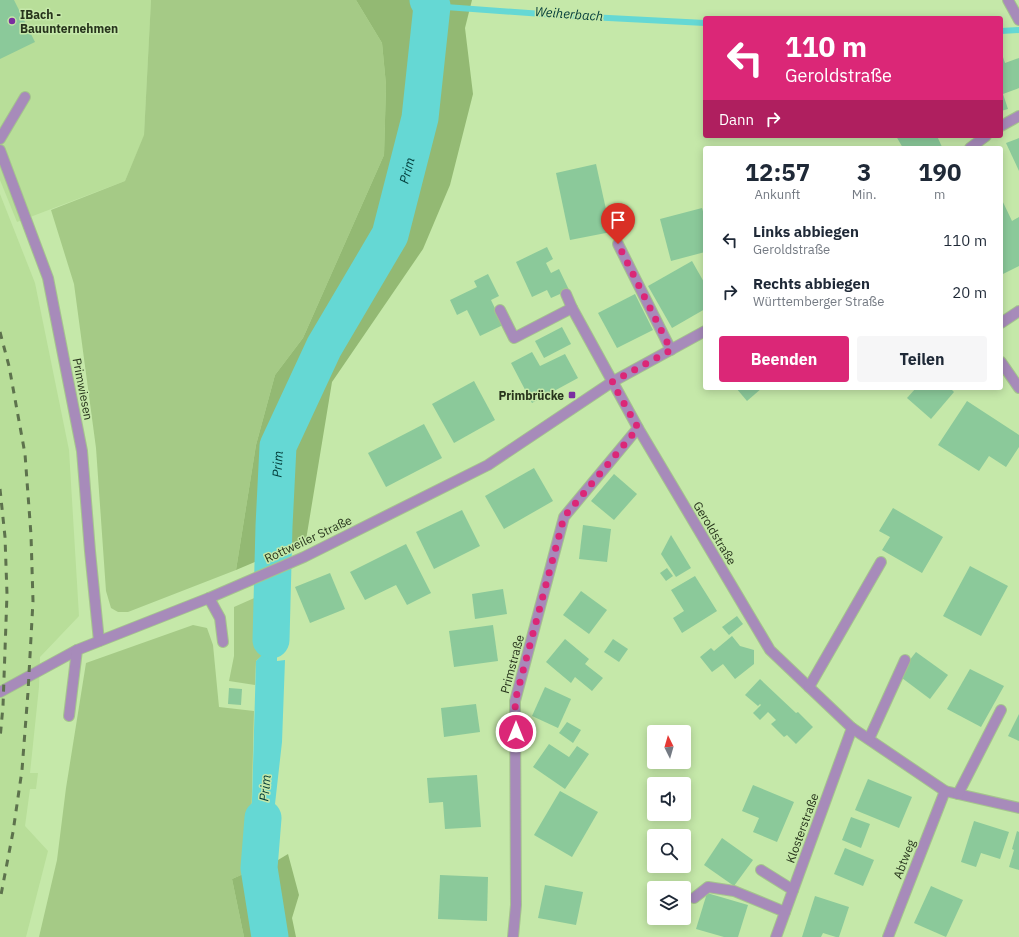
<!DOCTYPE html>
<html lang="de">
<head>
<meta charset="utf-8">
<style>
  :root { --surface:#fff; --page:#f6f6f7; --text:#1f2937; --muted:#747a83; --accent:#db2777 }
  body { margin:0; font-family:"IBM Plex Sans",sans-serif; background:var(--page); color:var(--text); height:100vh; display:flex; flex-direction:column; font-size:15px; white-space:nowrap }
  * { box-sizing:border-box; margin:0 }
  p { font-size:13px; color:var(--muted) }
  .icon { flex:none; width:22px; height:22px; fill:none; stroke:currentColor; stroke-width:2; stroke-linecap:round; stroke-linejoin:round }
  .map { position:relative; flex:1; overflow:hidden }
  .sheet { position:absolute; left:703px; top:146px; width:300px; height:244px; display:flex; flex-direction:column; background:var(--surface); border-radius:4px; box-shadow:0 2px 10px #0003 }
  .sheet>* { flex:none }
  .banner { position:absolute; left:703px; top:16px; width:300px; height:122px; border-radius:4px; box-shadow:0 2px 10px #0003; background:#db2777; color:#fff; overflow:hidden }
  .needle { width:26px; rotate:355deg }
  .tools { position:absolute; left:647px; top:725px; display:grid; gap:8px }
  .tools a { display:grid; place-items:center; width:44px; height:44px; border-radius:4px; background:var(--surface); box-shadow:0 2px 10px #0003; font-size:20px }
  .pin { position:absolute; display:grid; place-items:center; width:34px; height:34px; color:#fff; margin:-41px -17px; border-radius:50% 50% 50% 0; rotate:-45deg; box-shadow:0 0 4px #0007 }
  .pin .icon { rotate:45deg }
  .me { position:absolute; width:44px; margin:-22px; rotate:0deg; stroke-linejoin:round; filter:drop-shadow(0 0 3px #0008) }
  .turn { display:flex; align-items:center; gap:14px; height:84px; padding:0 16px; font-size:18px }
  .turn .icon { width:52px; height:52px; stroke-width:2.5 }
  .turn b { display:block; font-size:28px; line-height:34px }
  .then { display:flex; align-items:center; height:38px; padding:0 16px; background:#0003; gap:8px; font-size:15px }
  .eta { display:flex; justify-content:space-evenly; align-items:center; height:68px; text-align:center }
  .eta b { font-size:24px; font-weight:800; line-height:28px }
  .button { display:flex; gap:8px; margin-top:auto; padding:8px 16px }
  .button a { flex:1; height:46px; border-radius:4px; background:var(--accent); color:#fff; font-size:16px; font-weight:800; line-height:46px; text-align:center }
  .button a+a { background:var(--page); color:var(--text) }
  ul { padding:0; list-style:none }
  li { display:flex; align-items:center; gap:12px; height:52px; padding:0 16px }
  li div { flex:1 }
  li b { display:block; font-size:15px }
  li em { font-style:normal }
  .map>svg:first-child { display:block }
  .built { fill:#b8de99 }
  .green { fill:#a5ca86 }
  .forest { fill:#93b973 }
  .water { fill:#65d8d4 }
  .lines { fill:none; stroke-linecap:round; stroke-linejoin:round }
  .stream { stroke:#65d8d4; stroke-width:6 }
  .river { stroke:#65d8d4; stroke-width:37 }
  .building { fill:#8bc99a }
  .minor-casing { stroke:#a5c48d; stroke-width:12 }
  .minor { stroke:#a78bba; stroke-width:10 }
  .rail { stroke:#5d724d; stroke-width:3; stroke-dasharray:7 7; stroke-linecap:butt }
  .route { stroke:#db2777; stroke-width:7; stroke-dasharray:0 12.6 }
  .poi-dot { fill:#7a2ea0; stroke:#c5e8a9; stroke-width:1.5 }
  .labels { text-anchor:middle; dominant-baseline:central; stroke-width:3; stroke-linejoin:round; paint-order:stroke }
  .poi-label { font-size:12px; font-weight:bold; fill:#27341c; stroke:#c5e8a9; text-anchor:start }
  .street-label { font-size:12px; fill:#27341c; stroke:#c5e8a9 }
  .water-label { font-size:13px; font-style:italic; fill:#003a38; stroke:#c5e8a9 }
</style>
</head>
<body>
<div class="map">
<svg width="1019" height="937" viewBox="0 0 1019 937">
  <rect width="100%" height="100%" fill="#c5e8a9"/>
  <!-- built -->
  <g class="built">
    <polygon points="0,0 151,0 144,136 125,181 17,222 0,180"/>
    <polygon points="0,194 35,283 69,450 79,616 40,657 39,687 30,773 38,773 36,789 30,789 25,826 48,851 26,937 0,937"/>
  </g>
  <!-- green -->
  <g class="green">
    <polygon points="151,0 356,0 382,43 386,85 384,155 303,338 275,375 256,445 236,570 128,612 118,612 111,608 106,591 96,448 74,284 51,210 125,181 144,135"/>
    <polygon points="263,594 260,641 264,654 256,661 255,685 229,681 234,656 234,607"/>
    <polygon points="193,625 207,628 213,645 219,707 254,711 250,871 232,879 244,937 39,937 57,860 66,788 86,663"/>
  </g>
  <!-- forest -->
  <g class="forest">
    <polygon points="356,0 472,0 465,28 473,94 450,185 423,249 332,382 306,540 236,570 256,445 275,375 303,338 384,155 386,85 382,43"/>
    <polygon points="288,854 299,895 292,918 296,937 244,937 232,879 250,871 268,866"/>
  </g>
  <!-- water -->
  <polygon class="water" points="284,584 279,640 277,647 277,661 285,660 282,742 268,866 250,871 256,661 263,654 260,641 263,594"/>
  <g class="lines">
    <!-- stream -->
    <g class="stream">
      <polyline points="432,6 570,16 705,23"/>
      <polyline points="1001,31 1019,30"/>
    </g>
    <!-- river -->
    <g class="river">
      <path id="s1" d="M271 640 274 526 278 446 324 347 390 235 420 118 432 6 428 0"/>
      <polyline points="263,818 259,868 270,937"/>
    </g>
  </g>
  <!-- building -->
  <g class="building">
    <polygon points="0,0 14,0 35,42 0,59"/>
    <polygon points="1001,51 1005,63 1019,58 1019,88 1003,94 1008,109 1001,111"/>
    <polygon points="896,136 937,136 942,147 940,148 903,148"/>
    <polygon points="1019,138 1019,171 1006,143"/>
    <polygon points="596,164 611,232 570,240 556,173"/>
    <polygon points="1001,198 1012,221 1019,217 1019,266 1003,274 1001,271"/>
    <polygon points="702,208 705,218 705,252 671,261 660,219"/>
    <polygon points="547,247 553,259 546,263 551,273 559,269 569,290 551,298 547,290 532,297 516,262"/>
    <polygon points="692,261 705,284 705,309 672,328 648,286"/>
    <polygon points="488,274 499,296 491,300 503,325 480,336 467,310 457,315 450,300 477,287 474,281"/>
    <polygon points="635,294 653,330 617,348 598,313"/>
    <polygon points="562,327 571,344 544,358 535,341"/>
    <polygon points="532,352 540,366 565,354 578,378 532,403 511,363"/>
    <polygon points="474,381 495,420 454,443 432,404"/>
    <polygon points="736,388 762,388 747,401"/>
    <polygon points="916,388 950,388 954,392 931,419 907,398"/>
    <polygon points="967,401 1019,435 1019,447 1006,467 989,456 979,471 938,445"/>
    <polygon points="424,424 442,458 386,487 368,453"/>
    <polygon points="534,468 553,501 504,529 485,496"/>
    <polygon points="614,474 637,494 614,520 591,501"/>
    <polygon points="893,508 943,537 922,573 882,550 890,537 879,531"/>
    <polygon points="462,510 480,546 434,569 416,532"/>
    <polygon points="583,525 611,529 607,562 579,559"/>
    <polygon points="671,535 691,568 676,577 661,554"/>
    <polygon points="406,544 431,593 407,605 396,585 365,600 350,572"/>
    <polygon points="970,566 1008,586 981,636 943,616"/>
    <polygon points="667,568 673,576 666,581 660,573"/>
    <polygon points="330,573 345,609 310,623 295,587"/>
    <polygon points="695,576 717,611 682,633 673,618 684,611 671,590"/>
    <polygon points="503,589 507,614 475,619 472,594"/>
    <polygon points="581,591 607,610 589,634 563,615"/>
    <polygon points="737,616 743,624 729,635 722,627"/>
    <polygon points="493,625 498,661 454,667 449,631"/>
    <polygon points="732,636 740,646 754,650 754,664 735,679 723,664 712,672 700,657 711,648 714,651"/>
    <polygon points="565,639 589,659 585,664 603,678 592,691 575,677 571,683 546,662"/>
    <polygon points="613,639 628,649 619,662 604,652"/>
    <polygon points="916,652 948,675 930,699 898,675"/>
    <polygon points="970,669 1004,686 981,727 947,709"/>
    <polygon points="760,679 796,713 798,712 813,727 796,744 787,735 784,737 771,724 776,720 768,712 760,720 753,713 761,705 760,704 758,706 745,695"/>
    <polygon points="545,687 571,699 558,728 532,716"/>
    <polygon points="229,688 242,689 241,705 228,704"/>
    <polygon points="476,704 480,732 444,737 441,708"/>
    <polygon points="1019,714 1019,741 1008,736"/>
    <polygon points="567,722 581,730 573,743 559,733"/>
    <polygon points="549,744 569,757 577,746 589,754 565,789 533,767"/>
    <polygon points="477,775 481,827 445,829 443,802 429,803 427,778"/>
    <polygon points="868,779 912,797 899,828 855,810"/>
    <polygon points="753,785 794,802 777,842 753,832 759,818 742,811"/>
    <polygon points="560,791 598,812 572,857 534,835"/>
    <polygon points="851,817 870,824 861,848 842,840"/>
    <polygon points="974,821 1009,832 1000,859 981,853 976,867 961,862"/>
    <polygon points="1017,831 1019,832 1019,870 1009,867 1014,850 1012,849"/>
    <polygon points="722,838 753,860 734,886 704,865"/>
    <polygon points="845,848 874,860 863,886 834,874"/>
    <polygon points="440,875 488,877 487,921 438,919"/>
    <polygon points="545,885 583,892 576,925 538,918"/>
    <polygon points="931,886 963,900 946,937 914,923"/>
    <polygon points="707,893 748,905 738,937 724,937 696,929"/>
    <polygon points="815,896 849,907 839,937 836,937 823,933 821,937 802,937"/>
  </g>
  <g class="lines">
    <!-- minor casing -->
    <g class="minor-casing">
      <g id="minor">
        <polyline points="1008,0 1019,20"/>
        <polyline points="1001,126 1019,116"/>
        <polyline points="0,139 25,97"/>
        <polyline points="970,148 986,136"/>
        <polyline points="0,150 48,278 82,451 90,551 99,641"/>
        <polyline points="618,244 671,350"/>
        <polyline points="566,294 572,308"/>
        <polyline points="500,310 514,338 572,308 638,428 770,650 852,728 945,791 1019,808"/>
        <polyline points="1001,323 1019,311"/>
        <polyline points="1001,362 1019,388"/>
        <polyline points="209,598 220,618 223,642"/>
        <polyline points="809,687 881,562"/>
        <polyline points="0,692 77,650 209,598 304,557 488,465 612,382 705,331"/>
        <polyline points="69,716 77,650"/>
        <polyline points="869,739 905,660"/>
        <polyline points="958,794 1001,710"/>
        <polyline points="761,870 793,890"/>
        <polyline points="694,898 708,887 734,891 785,912"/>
        <polyline points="513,937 516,905 515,701 564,517 638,428"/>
        <polyline points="776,937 852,728"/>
        <polyline points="888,937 945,791"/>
      </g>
    </g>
    <!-- minor -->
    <use href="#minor" class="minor"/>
    <!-- rail -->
    <g class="rail">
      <polyline points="0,332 9,366 25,454 31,535 33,601 28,692 22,770 13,832 0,900"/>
      <polyline points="0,489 5,537 7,594 3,706 0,739"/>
    </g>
  </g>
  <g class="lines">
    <!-- route -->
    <polyline class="route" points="516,732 515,701 564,517 638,428 612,382 671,350 618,244"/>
  </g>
  <!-- markers -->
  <g class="poi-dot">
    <circle cx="12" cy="21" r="4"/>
    <rect x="568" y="391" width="8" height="8" rx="2"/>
  </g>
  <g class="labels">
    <!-- poi labels -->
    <g class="poi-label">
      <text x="20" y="14">IBach -<tspan x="20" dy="14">Bauunternehmen</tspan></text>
      <text x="564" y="395" text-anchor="end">Primbrücke</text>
    </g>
    <!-- street labels -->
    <g class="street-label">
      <text transform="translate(83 389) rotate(79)">Primwiesen</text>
      <text transform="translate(715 533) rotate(59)">Geroldstraße</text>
      <text transform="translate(308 539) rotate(-25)">Rottweiler Straße</text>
      <text transform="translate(512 664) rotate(-75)">Primstraße</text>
      <text transform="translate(802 828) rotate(-70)">Klosterstraße</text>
      <text transform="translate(904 859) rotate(-69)">Abtweg</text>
    </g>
    <!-- water labels -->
    <g class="water-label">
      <text transform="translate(569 14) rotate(4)">Weiherbach</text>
      <text stroke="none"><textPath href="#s1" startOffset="500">Prim</textPath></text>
      <text stroke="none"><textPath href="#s1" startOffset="176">Prim</textPath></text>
      <text transform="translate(265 788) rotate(-85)">Prim</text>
    </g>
  </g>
</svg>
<div class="tools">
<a><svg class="needle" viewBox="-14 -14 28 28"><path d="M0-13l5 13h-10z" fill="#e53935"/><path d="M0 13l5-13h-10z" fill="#747a83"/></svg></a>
<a><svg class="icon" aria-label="sound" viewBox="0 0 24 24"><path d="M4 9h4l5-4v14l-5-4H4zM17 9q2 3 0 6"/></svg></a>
<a><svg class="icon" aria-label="search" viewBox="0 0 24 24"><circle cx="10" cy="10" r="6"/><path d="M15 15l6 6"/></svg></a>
<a><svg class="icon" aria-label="layers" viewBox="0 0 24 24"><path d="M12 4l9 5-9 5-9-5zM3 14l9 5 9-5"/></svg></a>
</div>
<div class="pin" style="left:618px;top:244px;background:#d93025"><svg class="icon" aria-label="arrive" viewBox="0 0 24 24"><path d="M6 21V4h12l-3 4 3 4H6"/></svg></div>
<svg class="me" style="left:516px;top:732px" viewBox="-20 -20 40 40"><circle r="17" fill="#db2777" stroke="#fff" stroke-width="3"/><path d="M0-11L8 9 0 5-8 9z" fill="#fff"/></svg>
<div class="banner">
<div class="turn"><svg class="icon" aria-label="left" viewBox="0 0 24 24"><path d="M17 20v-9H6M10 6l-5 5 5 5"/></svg><div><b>110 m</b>Geroldstraße</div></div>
<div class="then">Dann<svg class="icon" aria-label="right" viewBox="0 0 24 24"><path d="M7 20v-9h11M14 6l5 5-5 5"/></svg></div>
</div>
<section class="sheet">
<div class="eta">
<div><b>12:57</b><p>Ankunft</p></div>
<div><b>3</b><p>Min.</p></div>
<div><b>190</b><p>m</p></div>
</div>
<ul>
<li><svg class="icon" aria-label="left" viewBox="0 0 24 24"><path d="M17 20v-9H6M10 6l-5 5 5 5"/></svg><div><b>Links abbiegen</b><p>Geroldstraße</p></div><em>110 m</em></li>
<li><svg class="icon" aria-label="right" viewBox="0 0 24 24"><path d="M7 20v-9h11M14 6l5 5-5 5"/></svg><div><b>Rechts abbiegen</b><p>Württemberger Straße</p></div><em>20 m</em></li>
</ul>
<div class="button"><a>Beenden</a><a>Teilen</a></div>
</section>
</div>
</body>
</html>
